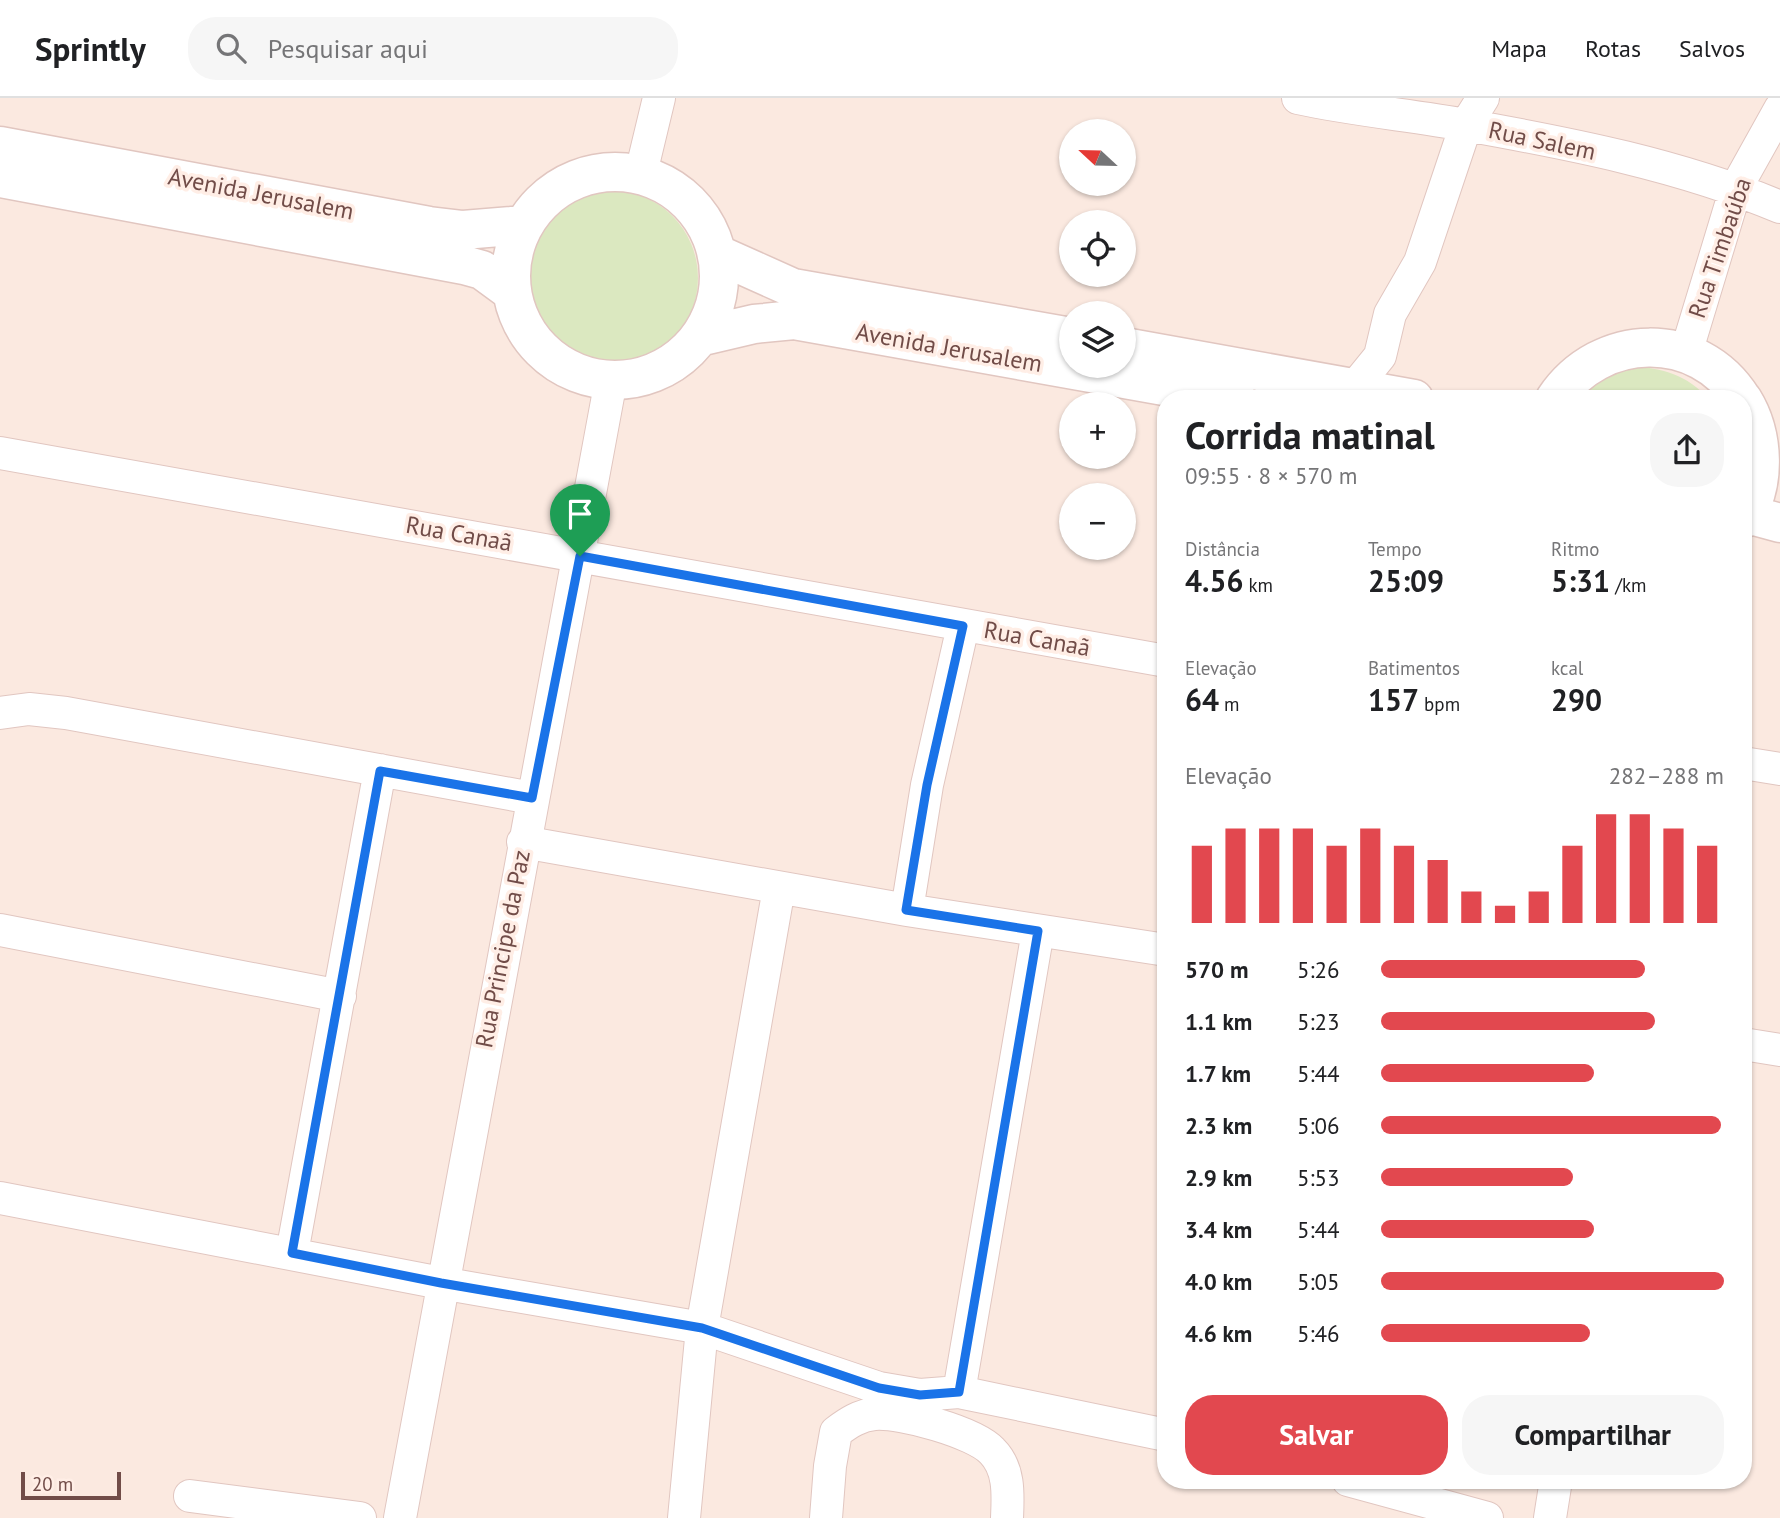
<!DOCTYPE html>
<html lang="pt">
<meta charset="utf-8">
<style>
:root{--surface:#fff;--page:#f6f6f6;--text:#202124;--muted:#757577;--line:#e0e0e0;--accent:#e2484f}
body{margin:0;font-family:"PT Sans",sans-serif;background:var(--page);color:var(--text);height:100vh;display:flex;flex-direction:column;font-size:26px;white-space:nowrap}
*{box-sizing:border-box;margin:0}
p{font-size:23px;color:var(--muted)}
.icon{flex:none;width:38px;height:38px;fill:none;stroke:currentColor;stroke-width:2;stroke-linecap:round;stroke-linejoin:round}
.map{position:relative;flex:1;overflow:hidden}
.sheet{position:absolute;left:1157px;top:292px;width:595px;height:1099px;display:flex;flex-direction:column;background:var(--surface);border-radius:28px;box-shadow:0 2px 5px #0004}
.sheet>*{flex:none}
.needle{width:46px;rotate:292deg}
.buttons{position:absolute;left:1059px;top:21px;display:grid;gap:14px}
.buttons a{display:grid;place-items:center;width:77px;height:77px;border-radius:50%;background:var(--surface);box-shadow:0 2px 5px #0004;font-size:35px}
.scale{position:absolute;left:21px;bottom:18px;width:100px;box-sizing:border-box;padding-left:7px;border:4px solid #714c48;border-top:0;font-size:19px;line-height:24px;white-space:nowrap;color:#714c48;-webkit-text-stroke:5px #ffeee6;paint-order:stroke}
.pin{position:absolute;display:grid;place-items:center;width:60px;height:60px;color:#fff;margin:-72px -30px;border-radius:50% 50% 50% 0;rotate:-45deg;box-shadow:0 0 7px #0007}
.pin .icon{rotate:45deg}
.round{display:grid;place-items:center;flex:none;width:74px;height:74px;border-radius:28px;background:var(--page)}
.headline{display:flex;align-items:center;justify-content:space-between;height:119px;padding:0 28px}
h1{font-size:38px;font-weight:700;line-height:52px}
.stats{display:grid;grid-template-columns:repeat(3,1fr);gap:10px;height:119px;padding:7px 28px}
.stats div{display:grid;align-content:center}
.stats b{font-size:30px;font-weight:700}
.stats small{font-size:19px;font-weight:400}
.stats p{font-size:19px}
.chart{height:196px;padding:14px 28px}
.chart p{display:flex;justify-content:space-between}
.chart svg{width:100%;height:126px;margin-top:7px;stroke:var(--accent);stroke-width:6}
.cta{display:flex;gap:14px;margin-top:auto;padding:14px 28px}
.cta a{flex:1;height:80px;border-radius:28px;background:var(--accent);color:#fff;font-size:28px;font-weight:700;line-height:80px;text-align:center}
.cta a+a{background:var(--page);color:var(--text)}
ul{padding:0 28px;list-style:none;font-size:23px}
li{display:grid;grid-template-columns:112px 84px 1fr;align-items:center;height:52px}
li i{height:18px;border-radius:9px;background:var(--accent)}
header{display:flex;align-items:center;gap:42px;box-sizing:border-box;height:98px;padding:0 35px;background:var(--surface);border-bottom:2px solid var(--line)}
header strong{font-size:33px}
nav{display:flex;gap:38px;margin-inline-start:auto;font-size:24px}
.search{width:490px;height:63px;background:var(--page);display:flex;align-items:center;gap:18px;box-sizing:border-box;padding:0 24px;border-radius:28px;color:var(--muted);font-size:26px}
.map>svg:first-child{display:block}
.green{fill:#dbe8c0}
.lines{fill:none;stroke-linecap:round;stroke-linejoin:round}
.minor-casing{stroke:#e1c6c0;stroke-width:34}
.tertiary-casing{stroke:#e1c6c0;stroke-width:41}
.minor{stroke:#fff;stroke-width:32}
.tertiary{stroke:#fff;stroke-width:38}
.route-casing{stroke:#fff;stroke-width:14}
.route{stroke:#1a73e8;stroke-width:9}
.labels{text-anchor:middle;stroke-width:7;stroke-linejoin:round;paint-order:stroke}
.street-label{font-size:24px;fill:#714c48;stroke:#ffeee6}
</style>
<header>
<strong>Sprintly</strong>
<div class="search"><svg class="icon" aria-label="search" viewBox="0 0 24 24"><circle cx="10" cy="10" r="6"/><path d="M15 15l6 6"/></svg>Pesquisar aqui</div>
<nav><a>Mapa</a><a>Rotas</a><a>Salvos</a></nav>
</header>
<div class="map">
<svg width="1780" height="1420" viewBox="0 0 1780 1420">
<rect width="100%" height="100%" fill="#fbe9e0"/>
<!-- green -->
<path class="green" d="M522 180a88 88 0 1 1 176 0a88 88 0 1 1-176 0Z
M1631 268C1663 270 1687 277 1709 301H1572L1580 291Z"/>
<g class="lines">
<defs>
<path id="minor" d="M1298 0C1353 12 1410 17 1466 27 1572 46 1680 67 1780 109
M641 75 659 0
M1686 255 1736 90 1780 11
M1354 290 1380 258 1390 216 1420 164 1466 27 1483 0
M0 355 1166 563
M0 615 29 611 66 615 532 700
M1743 665 1780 671
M523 744 907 812 1166 852
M907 812 927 687 963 528
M0 832 340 898
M1743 946 1780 952
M0 1100 441 1185 702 1230 879 1290 920 1297 959 1294 1166 1337
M292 1155 380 672
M959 1294 1038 833
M1348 1382 1487 1420
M190 1398 360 1420
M400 1420 611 282
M684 1420 702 1230 779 790
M826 1420 830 1368 836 1334C848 1325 860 1317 875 1316 901 1314 974 1334 992 1353 1010 1371 1008 1397 1007 1420
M1550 1420 1556 1382"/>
<path id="tertiary" d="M0 48 429 128 463 132 524 127
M511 178a104 104 0 1 1 208 0a104 104 0 1 1-208 0Z
M0 80 464 167 482 172 512 194
M717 156 793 190 1071 239
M703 238 754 226 794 222 1237 301
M1124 249 1414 301
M1555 301C1600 234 1698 231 1742 301
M1743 302C1764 336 1767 388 1743 421
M1747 416 1780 425"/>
</defs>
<!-- minor casing -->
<use href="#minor" class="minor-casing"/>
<!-- tertiary casing -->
<use href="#tertiary" class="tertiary-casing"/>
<!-- minor -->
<use href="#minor" class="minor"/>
<!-- tertiary -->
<use href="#tertiary" class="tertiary"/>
</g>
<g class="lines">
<defs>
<path id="route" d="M580 458 963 528 927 687 906 812 1038 833 959 1294 920 1297 879 1290 702 1230 441 1185 292 1155 380 673 532 700Z"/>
</defs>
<!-- route casing -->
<use href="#route" class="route-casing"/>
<!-- route -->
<use href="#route" class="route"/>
</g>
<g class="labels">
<!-- street labels -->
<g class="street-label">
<text transform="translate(1542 43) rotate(12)" y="8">Rua Salem</text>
<text transform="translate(261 96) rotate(11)" y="8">Avenida Jerusalem</text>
<text transform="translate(1720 150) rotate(-71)" y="8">Rua Timbaúba</text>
<text transform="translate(949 250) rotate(10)" y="8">Avenida Jerusalem</text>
<text transform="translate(459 436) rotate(10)" y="8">Rua Canaã</text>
<text transform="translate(1037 541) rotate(10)" y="8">Rua Canaã</text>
<text transform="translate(503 851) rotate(-79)" y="8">Rua Principe da Paz</text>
</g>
</g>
</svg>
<div class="buttons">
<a><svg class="needle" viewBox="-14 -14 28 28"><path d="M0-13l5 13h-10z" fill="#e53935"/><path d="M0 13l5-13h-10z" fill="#757577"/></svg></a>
<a><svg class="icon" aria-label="locate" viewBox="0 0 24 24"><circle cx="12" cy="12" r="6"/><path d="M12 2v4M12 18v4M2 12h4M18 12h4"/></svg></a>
<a><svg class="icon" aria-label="layers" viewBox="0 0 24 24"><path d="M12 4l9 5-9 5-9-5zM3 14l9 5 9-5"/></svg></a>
<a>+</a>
<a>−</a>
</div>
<div class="scale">20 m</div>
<div class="pin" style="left:580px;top:458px;background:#1e9e55"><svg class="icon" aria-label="arrive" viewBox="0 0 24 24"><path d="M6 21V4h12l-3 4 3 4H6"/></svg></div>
<section class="sheet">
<div class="headline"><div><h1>Corrida matinal</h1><p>09:55 · 8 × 570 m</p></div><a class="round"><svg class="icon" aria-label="share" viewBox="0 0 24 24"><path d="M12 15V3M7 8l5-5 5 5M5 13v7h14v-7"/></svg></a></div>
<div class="stats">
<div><p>Distância</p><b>4.56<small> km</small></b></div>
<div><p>Tempo</p><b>25:09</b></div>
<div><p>Ritmo</p><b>5:31<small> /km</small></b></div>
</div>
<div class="stats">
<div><p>Elevação</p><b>64<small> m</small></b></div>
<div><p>Batimentos</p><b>157<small> bpm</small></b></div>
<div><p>kcal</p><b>290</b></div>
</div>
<div class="chart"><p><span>Elevação</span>282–288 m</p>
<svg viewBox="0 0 160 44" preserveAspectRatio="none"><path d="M5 44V17M15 44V11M25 44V11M35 44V11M45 44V17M55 44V11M65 44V17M75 44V22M85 44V33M95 44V38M105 44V33M115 44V17M125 44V6M135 44V6M145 44V11M155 44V17"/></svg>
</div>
<ul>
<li><b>570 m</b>5:26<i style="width:77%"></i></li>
<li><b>1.1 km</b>5:23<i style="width:80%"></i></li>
<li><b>1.7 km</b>5:44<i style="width:62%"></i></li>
<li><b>2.3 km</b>5:06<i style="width:99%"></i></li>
<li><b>2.9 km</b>5:53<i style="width:56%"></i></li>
<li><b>3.4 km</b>5:44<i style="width:62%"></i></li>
<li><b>4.0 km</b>5:05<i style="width:100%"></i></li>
<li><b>4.6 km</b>5:46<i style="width:61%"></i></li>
</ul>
<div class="cta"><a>Salvar</a><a>Compartilhar</a></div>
</section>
</div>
